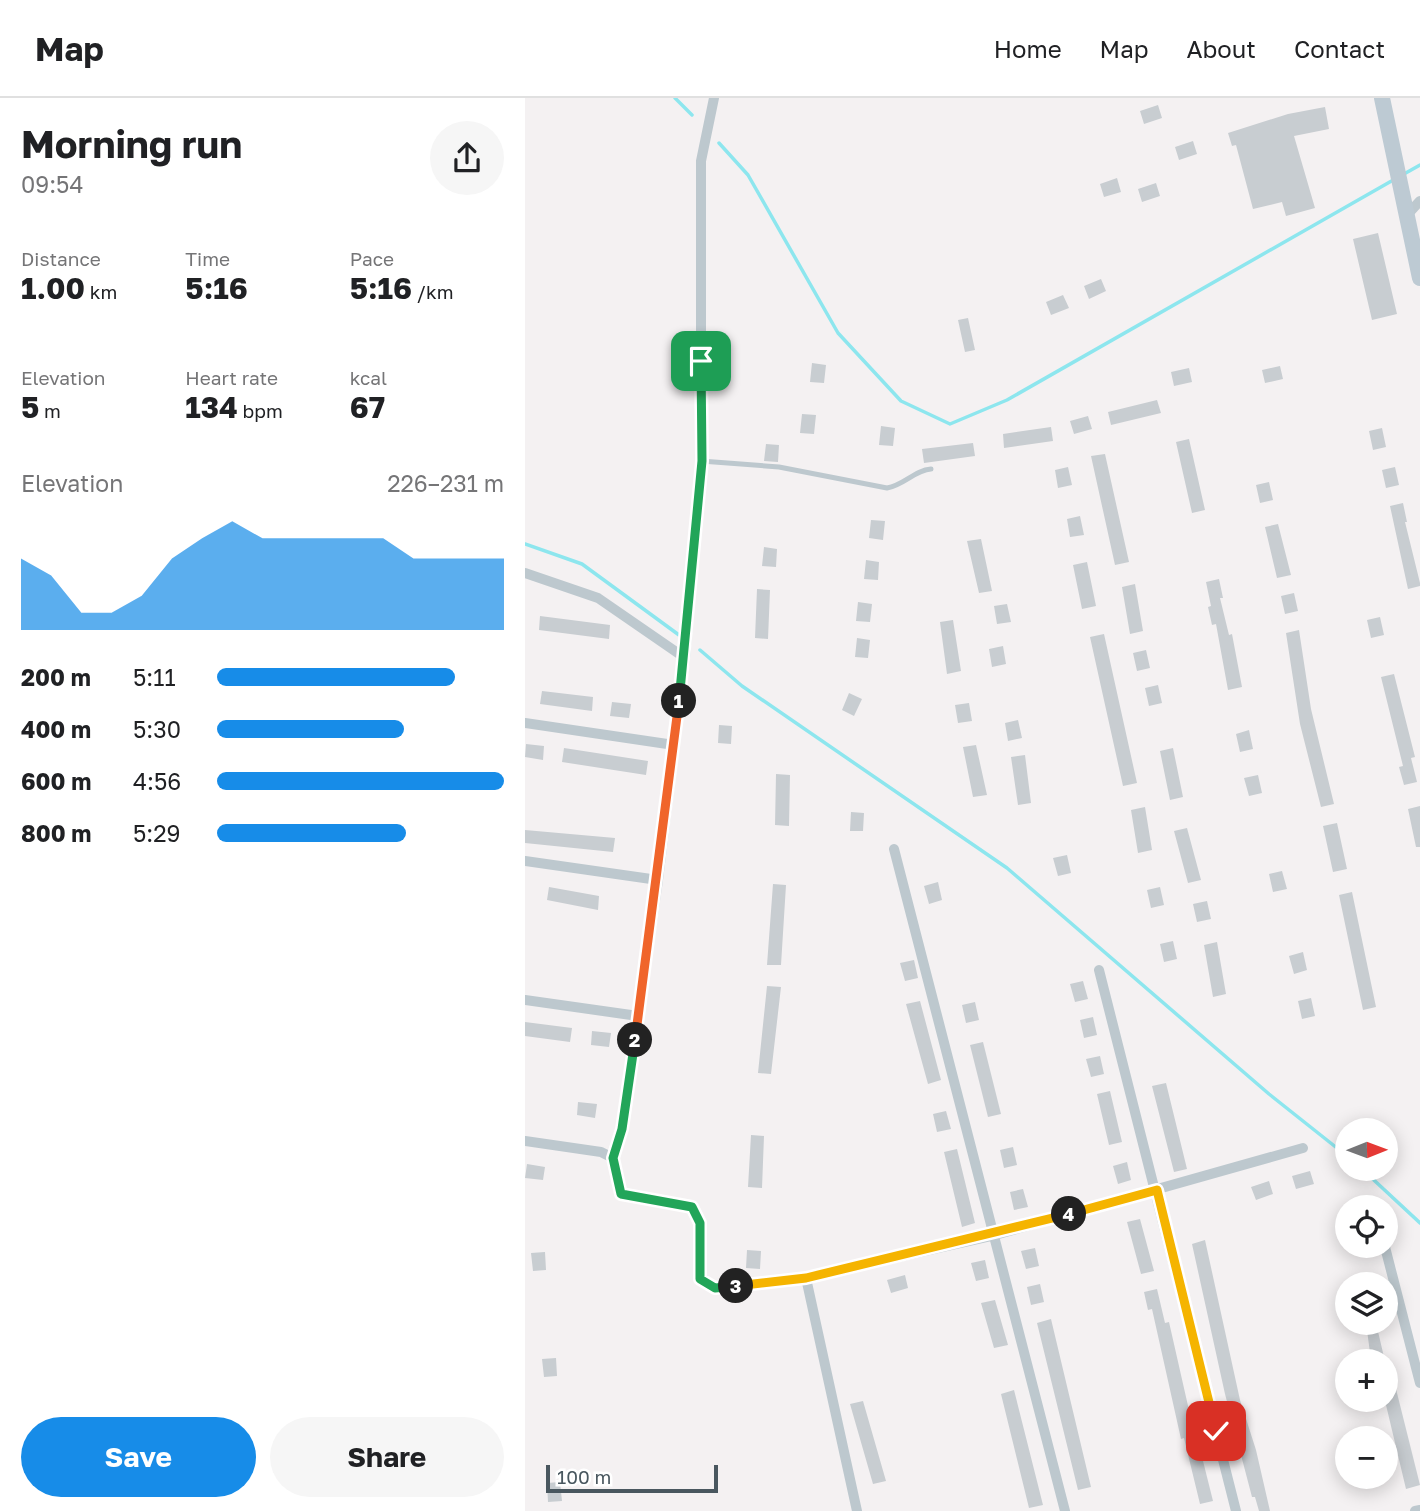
<!DOCTYPE html>
<meta charset="utf-8">
<style>
:root{--surface:#fff;--page:#f6f6f6;--text:#202124;--muted:#757577;--line:#e0e0e0;--accent:#178ce8}
body{margin:0;font-family:"Golos Text",sans-serif;background:var(--page);color:var(--text);height:100vh;display:flex;flex-direction:column;font-size:26px;white-space:nowrap}
*{box-sizing:border-box;margin:0}
p{font-size:23px;color:var(--muted)}
.icon{flex:none;width:38px;height:38px;fill:none;stroke:currentColor;stroke-width:2;stroke-linecap:round;stroke-linejoin:round}
.map{position:relative;flex:1;overflow:hidden}
.details{display:flex;flex-direction:column;background:var(--surface);width:525px}
.details>*{flex:none}
.needle{width:46px;rotate:89deg}
.controls{position:absolute;left:810px;top:1020px;display:grid;gap:14px}
.controls a{display:grid;place-items:center;width:63px;height:63px;border-radius:50%;background:var(--surface);box-shadow:0 4px 18px #0003;font-size:35px}
.scale{position:absolute;left:21px;bottom:18px;width:172px;box-sizing:border-box;padding-left:7px;border:4px solid #49575f;border-top:0;font-size:19px;line-height:24px;white-space:nowrap;color:#49575f;-webkit-text-stroke:5px #fff;paint-order:stroke}
.pin{position:absolute;display:grid;place-items:center;width:60px;height:60px;color:#fff;margin:-30px;border-radius:14px;box-shadow:0 4px 10px #0006}
.km{position:absolute;width:35px;height:35px;margin:-18px;border-radius:50%;background:#222;color:#fff;font-size:19px;line-height:35px;text-align:center}
.round{display:grid;place-items:center;flex:none;width:74px;height:74px;border-radius:37px;background:var(--page)}
.head{display:flex;align-items:center;justify-content:space-between;height:119px;padding:0 21px}
h1{font-size:38px;font-weight:700;line-height:52px}
.figures{display:grid;grid-template-columns:repeat(3,1fr);gap:10px;height:119px;padding:7px 21px}
.figures div{display:grid;align-content:center}
.figures b{font-size:30px;font-weight:700}
.figures small{font-size:19px;font-weight:400}
.figures p{font-size:19px}
.chart{height:196px;padding:14px 21px}
.chart p{display:flex;justify-content:space-between}
.chart svg{width:100%;height:126px;margin-top:7px;fill:var(--accent);opacity:.7}
.cta{display:flex;gap:14px;margin-top:auto;padding:14px 21px}
.cta a{flex:1;height:80px;border-radius:42px;background:var(--accent);color:#fff;font-size:28px;font-weight:700;line-height:80px;text-align:center}
.cta a+a{background:var(--page);color:var(--text)}
ul{padding:0 21px;list-style:none;font-size:23px}
li{display:grid;grid-template-columns:112px 84px 1fr;align-items:center;height:52px}
li i{height:18px;border-radius:9px;background:var(--accent)}
header{display:flex;align-items:center;gap:42px;box-sizing:border-box;height:98px;padding:0 35px;background:var(--surface);border-bottom:2px solid var(--line)}
header strong{font-size:33px}
nav{display:flex;gap:38px;margin-inline-start:auto;font-size:24px}
main{display:flex;flex:1;min-height:0}
.map>svg:first-child{display:block}
.lines{fill:none;stroke-linecap:round;stroke-linejoin:round}
.stream{stroke:#8de6ee;stroke-width:3.5}
.building{fill:#c8cdd1}
.service{stroke:#bdc8ce;stroke-width:5}
.minor{stroke:#bdc8ce;stroke-width:10}
.secondary{stroke:#bdcad3;stroke-width:16}
.split-1-casing{stroke:#fff;stroke-width:14}
.split-2-casing{stroke:#fff;stroke-width:14}
.split-3-casing{stroke:#fff;stroke-width:14}
.split-4-casing{stroke:#fff;stroke-width:14}
.split-5-casing{stroke:#fff;stroke-width:14}
.split-1{stroke:#22a559;stroke-width:9}
.split-2{stroke:#f0652b;stroke-width:9}
.split-3{stroke:#22a559;stroke-width:9}
.split-4{stroke:#f5b400;stroke-width:9}
.split-5{stroke:#f5b400;stroke-width:9}
</style>
<header>
<strong>Map</strong>
<nav><a>Home</a><a>Map</a><a>About</a><a>Contact</a></nav>
</header>
<main>
<section class="details">
<div class="head"><div><h1>Morning run</h1><p>09:54</p></div><a class="round"><svg class="icon" aria-label="share" viewBox="0 0 24 24"><path d="M12 15V3M7 8l5-5 5 5M5 13v7h14v-7"/></svg></a></div>
<div class="figures">
<div><p>Distance</p><b>1.00<small> km</small></b></div>
<div><p>Time</p><b>5:16</b></div>
<div><p>Pace</p><b>5:16<small> /km</small></b></div>
</div>
<div class="figures">
<div><p>Elevation</p><b>5<small> m</small></b></div>
<div><p>Heart rate</p><b>134<small> bpm</small></b></div>
<div><p>kcal</p><b>67</b></div>
</div>
<div class="chart"><p><span>Elevation</span>226–231 m</p>
<svg viewBox="0 0 160 44" preserveAspectRatio="none"><path d="M0 44V19L10 25L20 38L30 38L40 32L50 19L60 12L70 6L80 12L90 12L100 12L110 12L120 12L130 19L140 19L150 19L160 19V44z"/></svg>
</div>
<ul>
<li><b>200 m</b>5:11<i style="width:83%"></i></li>
<li><b>400 m</b>5:30<i style="width:65%"></i></li>
<li><b>600 m</b>4:56<i style="width:100%"></i></li>
<li><b>800 m</b>5:29<i style="width:66%"></i></li>
</ul>
<div class="cta"><a>Save</a><a>Share</a></div>
</section>
<div class="map">
<svg width="895" height="1413" viewBox="0 0 895 1413">
<rect width="100%" height="100%" fill="#f4f1f2"/>
<g class="lines">
<!-- stream -->
<path class="stream" d="M150 0 167 17
M194 45 223 77 313 235 376 303 425 326 482 302 870 81
M879 76 895 67
M0 446 57 466 154 537
M175 552 217 588 482 770 744 996 822 1058
M837 1071 895 1125"/>
</g>
<!-- building -->
<path class="building" d="M633 7 637 20 619 26 615 13Z
M800 9 804 31 769 38 790 110 761 118 757 104 728 111 711 47 707 48 703 35 763 16Z
M668 43 672 56 654 62 650 49Z
M592 80 596 94 579 99 575 86Z
M631 85 635 98 617 104 613 91Z
M853 135 872 216 847 222 828 141Z
M576 181 581 193 564 201 559 188Z
M538 197 544 210 526 217 521 204Z
M443 220 450 252 440 254 433 222Z
M287 265 301 267 299 285 285 284Z
M755 268 758 281 740 285 737 272Z
M664 270 667 284 649 288 646 274Z
M632 302 636 315 586 327 583 314Z
M277 316 291 317 289 336 275 335Z
M563 318 567 331 549 336 545 323Z
M356 328 370 330 368 348 354 347Z
M526 329 528 343 479 350 478 336Z
M857 330 861 349 848 352 844 333Z
M664 341 680 412 667 415 651 344Z
M448 345 450 358 399 365 397 351Z
M241 346 254 347 253 364 239 363Z
M580 356 604 464 590 467 566 358Z
M543 369 547 387 533 390 530 372Z
M870 369 874 387 861 390 857 372Z
M744 384 748 402 735 405 731 387Z
M878 405 882 424H880L895 485V488L883 491 865 408Z
M555 418 559 437 545 439 542 421Z
M346 422 360 423 358 442 344 440Z
M753 426 766 477 752 480 740 429Z
M456 441 467 493 454 495 442 443Z
M239 449 252 451 251 469 237 468Z
M341 462 354 464 353 482 339 481Z
M562 464 571 508 557 511 548 467Z
M694 481 698 500H695L704 537 707 536 717 589 703 592 691 526 687 527 683 509 686 508 681 484Z
M610 486 618 533 605 536 597 489Z
M232 491 245 492 243 541 230 540Z
M769 495 773 513 760 516 756 498Z
M333 504 347 506 345 524 331 523Z
M482 506 486 524 472 526 469 508Z
M15 518 85 527 84 541 14 532Z
M855 519 859 537 846 540 842 522Z
M428 522 436 573 422 576 415 524Z
M774 532 786 611 809 706 796 709 775 626 761 535Z
M579 536 612 685 598 688 565 539Z
M332 540 345 542 343 560 330 559Z
M478 548 481 566 467 569 464 551Z
M621 552 625 570 612 573 608 555Z
M869 576 890 659 886 660 892 684 879 687 874 669 878 668 856 579Z
M633 587 637 605 624 608 620 590Z
M17 593 68 599 67 613 15 606Z
M324 595 337 601 329 618 317 612Z
M87 604 106 606 104 620 85 618Z
M444 605 447 623 433 625 430 607Z
M493 622 497 640 483 643 480 625Z
M194 627 207 628 206 646 193 645Z
M724 632 728 651 715 654 711 636Z
M1 646 19 648 18 662 0 659Z
M451 647 462 697 448 699 438 649Z
M39 650 123 663 121 677 37 664Z
M648 650 658 699 645 702 635 653Z
M500 657 506 705 493 707 486 659Z
M251 676 265 677 264 728 250 727Z
M733 677 737 695 724 698 719 680Z
M895 708V749H891L883 711Z
M620 709 627 752 613 755 606 712Z
M326 714 339 715 338 733H325Z
M812 725 822 771 808 774 798 728Z
M662 730 676 782 663 785 649 733Z
M0 732 90 740 88 754 0 745Z
M542 757 546 775 533 778 528 760Z
M757 773 762 791 748 794 744 776Z
M413 784 417 802 404 806 399 788Z
M248 786 261 787 256 867H242Z
M24 789 74 798 73 812 22 802Z
M635 789 639 807 626 810 622 792Z
M827 794 851 909 838 912 814 797Z
M682 803 686 821 672 824 668 806Z
M648 843 652 861 639 864 635 846Z
M692 844 701 896 688 899 679 847Z
M778 854 782 872 769 876 764 858Z
M389 862 393 880 380 883 375 865Z
M558 883 563 901 550 904 545 886Z
M242 888 256 889 246 976 233 975Z
M786 900 790 918 777 921 773 903Z
M395 903 416 982 403 986 381 906Z
M450 904 454 922 441 925 437 907Z
M568 919 572 937 559 940 555 922Z
M0 924 47 930 45 944 0 938Z
M67 933 86 935 84 949 66 947Z
M458 944 476 1016 463 1019 445 947Z
M575 958 579 976 566 979 561 961Z
M641 985 662 1071 649 1074 627 988Z
M585 993 597 1044 584 1047 572 996Z
M53 1004 72 1006 70 1020 52 1017Z
M421 1013 426 1031 412 1034 408 1016Z
M226 1037 239 1038 237 1090 223 1089Z
M488 1049 492 1067 479 1070 475 1052Z
M432 1051 450 1125 437 1129 419 1054Z
M602 1064 606 1082 593 1086 588 1068Z
M2 1066 20 1069 18 1082 0 1080Z
M785 1073 789 1086 771 1091 767 1078Z
M744 1083 748 1096 731 1102 726 1089Z
M498 1091 503 1109 489 1112 485 1094Z
M615 1121 629 1173 616 1176 602 1124Z
M680 1142 715 1302 731 1352 745 1413H734L730 1399H727L700 1296 667 1146Z
M510 1150 514 1168 501 1171 496 1153Z
M222 1152 236 1153 235 1171 221 1170Z
M20 1154 21 1172 8 1173 6 1155Z
M460 1162 464 1180 451 1183 446 1165Z
M380 1177 383 1190 366 1195 362 1182Z
M515 1186 519 1204 506 1207 502 1189Z
M632 1191 640 1225 644 1224 673 1352 675 1351 688 1403 675 1406 659 1340 656 1341 627 1211 623 1212 619 1194Z
M470 1202 483 1247 469 1250 456 1205Z
M526 1221 566 1389 553 1392 512 1225Z
M841 1225H851L859 1259 846 1262Z
M31 1260 32 1278 19 1279 17 1261Z
M870 1287 895 1387 881 1391 861 1307V1290Z
M489 1292 518 1407 504 1410 476 1296Z
M338 1303 361 1383 348 1386 325 1306Z
M35 1384 37 1403 23 1404 22 1385Z"/>
<g class="lines">
<!-- service -->
<path class="service" d="M176 363 254 369 362 390C379 387 390 372 406 371"/>
<!-- minor -->
<path class="minor" d="M189 0 176 63V363L160 560 133 782 97 1031 88 1060 96 1096 167 1109 175 1125V1181L190 1190 281 1180 470 1137 778 1050
M882 117 895 103
M0 475 73 500 160 560
M0 625 149 647
M369 751 540 1413
M0 763 133 782
M574 872 711 1413
M0 902 113 918
M0 1043 76 1054 88 1060
M860 1149 895 1285
M281 1180 332 1413
M890 1413 895 1412"/>
<!-- secondary -->
<path class="secondary" d="M857 0 895 180"/>
</g>
<g class="lines">
<defs>
<path id="split-1" d="M154 603 177 363 176 263"/>
<path id="split-2" d="M110 942 154 603"/>
<path id="split-3" d="M110 942 97 1031 88 1060 96 1096 167 1109 175 1125V1181L190 1190 211 1188"/>
<path id="split-4" d="M211 1188 281 1180 544 1116"/>
<path id="split-5" d="M544 1116 632 1092 691 1333"/>
</defs>
<!-- split-1 casing -->
<use href="#split-1" class="split-1-casing"/>
<!-- split-2 casing -->
<use href="#split-2" class="split-2-casing"/>
<!-- split-3 casing -->
<use href="#split-3" class="split-3-casing"/>
<!-- split-4 casing -->
<use href="#split-4" class="split-4-casing"/>
<!-- split-5 casing -->
<use href="#split-5" class="split-5-casing"/>
<!-- split-1 -->
<use href="#split-1" class="split-1"/>
<!-- split-2 -->
<use href="#split-2" class="split-2"/>
<!-- split-3 -->
<use href="#split-3" class="split-3"/>
<!-- split-4 -->
<use href="#split-4" class="split-4"/>
<!-- split-5 -->
<use href="#split-5" class="split-5"/>
</g>
</svg>
<div class="controls">
<a><svg class="needle" viewBox="-14 -14 28 28"><path d="M0-13l5 13h-10z" fill="#e53935"/><path d="M0 13l5-13h-10z" fill="#757577"/></svg></a>
<a><svg class="icon" aria-label="locate" viewBox="0 0 24 24"><circle cx="12" cy="12" r="6"/><path d="M12 2v4M12 18v4M2 12h4M18 12h4"/></svg></a>
<a><svg class="icon" aria-label="layers" viewBox="0 0 24 24"><path d="M12 4l9 5-9 5-9-5zM3 14l9 5 9-5"/></svg></a>
<a>+</a>
<a>−</a>
</div>
<div class="scale">100 m</div>
<div class="pin" style="left:176px;top:263px;background:#1e9e55"><svg class="icon" aria-label="arrive" viewBox="0 0 24 24"><path d="M6 21V4h12l-3 4 3 4H6"/></svg></div>
<div class="pin" style="left:691px;top:1333px;background:#d93025"><svg class="icon" aria-label="check" viewBox="0 0 24 24"><path d="M5 12l5 5 9-10"/></svg></div>
<b class="km" style="left:154px;top:603px">1</b>
<b class="km" style="left:110px;top:942px">2</b>
<b class="km" style="left:211px;top:1188px">3</b>
<b class="km" style="left:544px;top:1116px">4</b>
</div>
</main>
